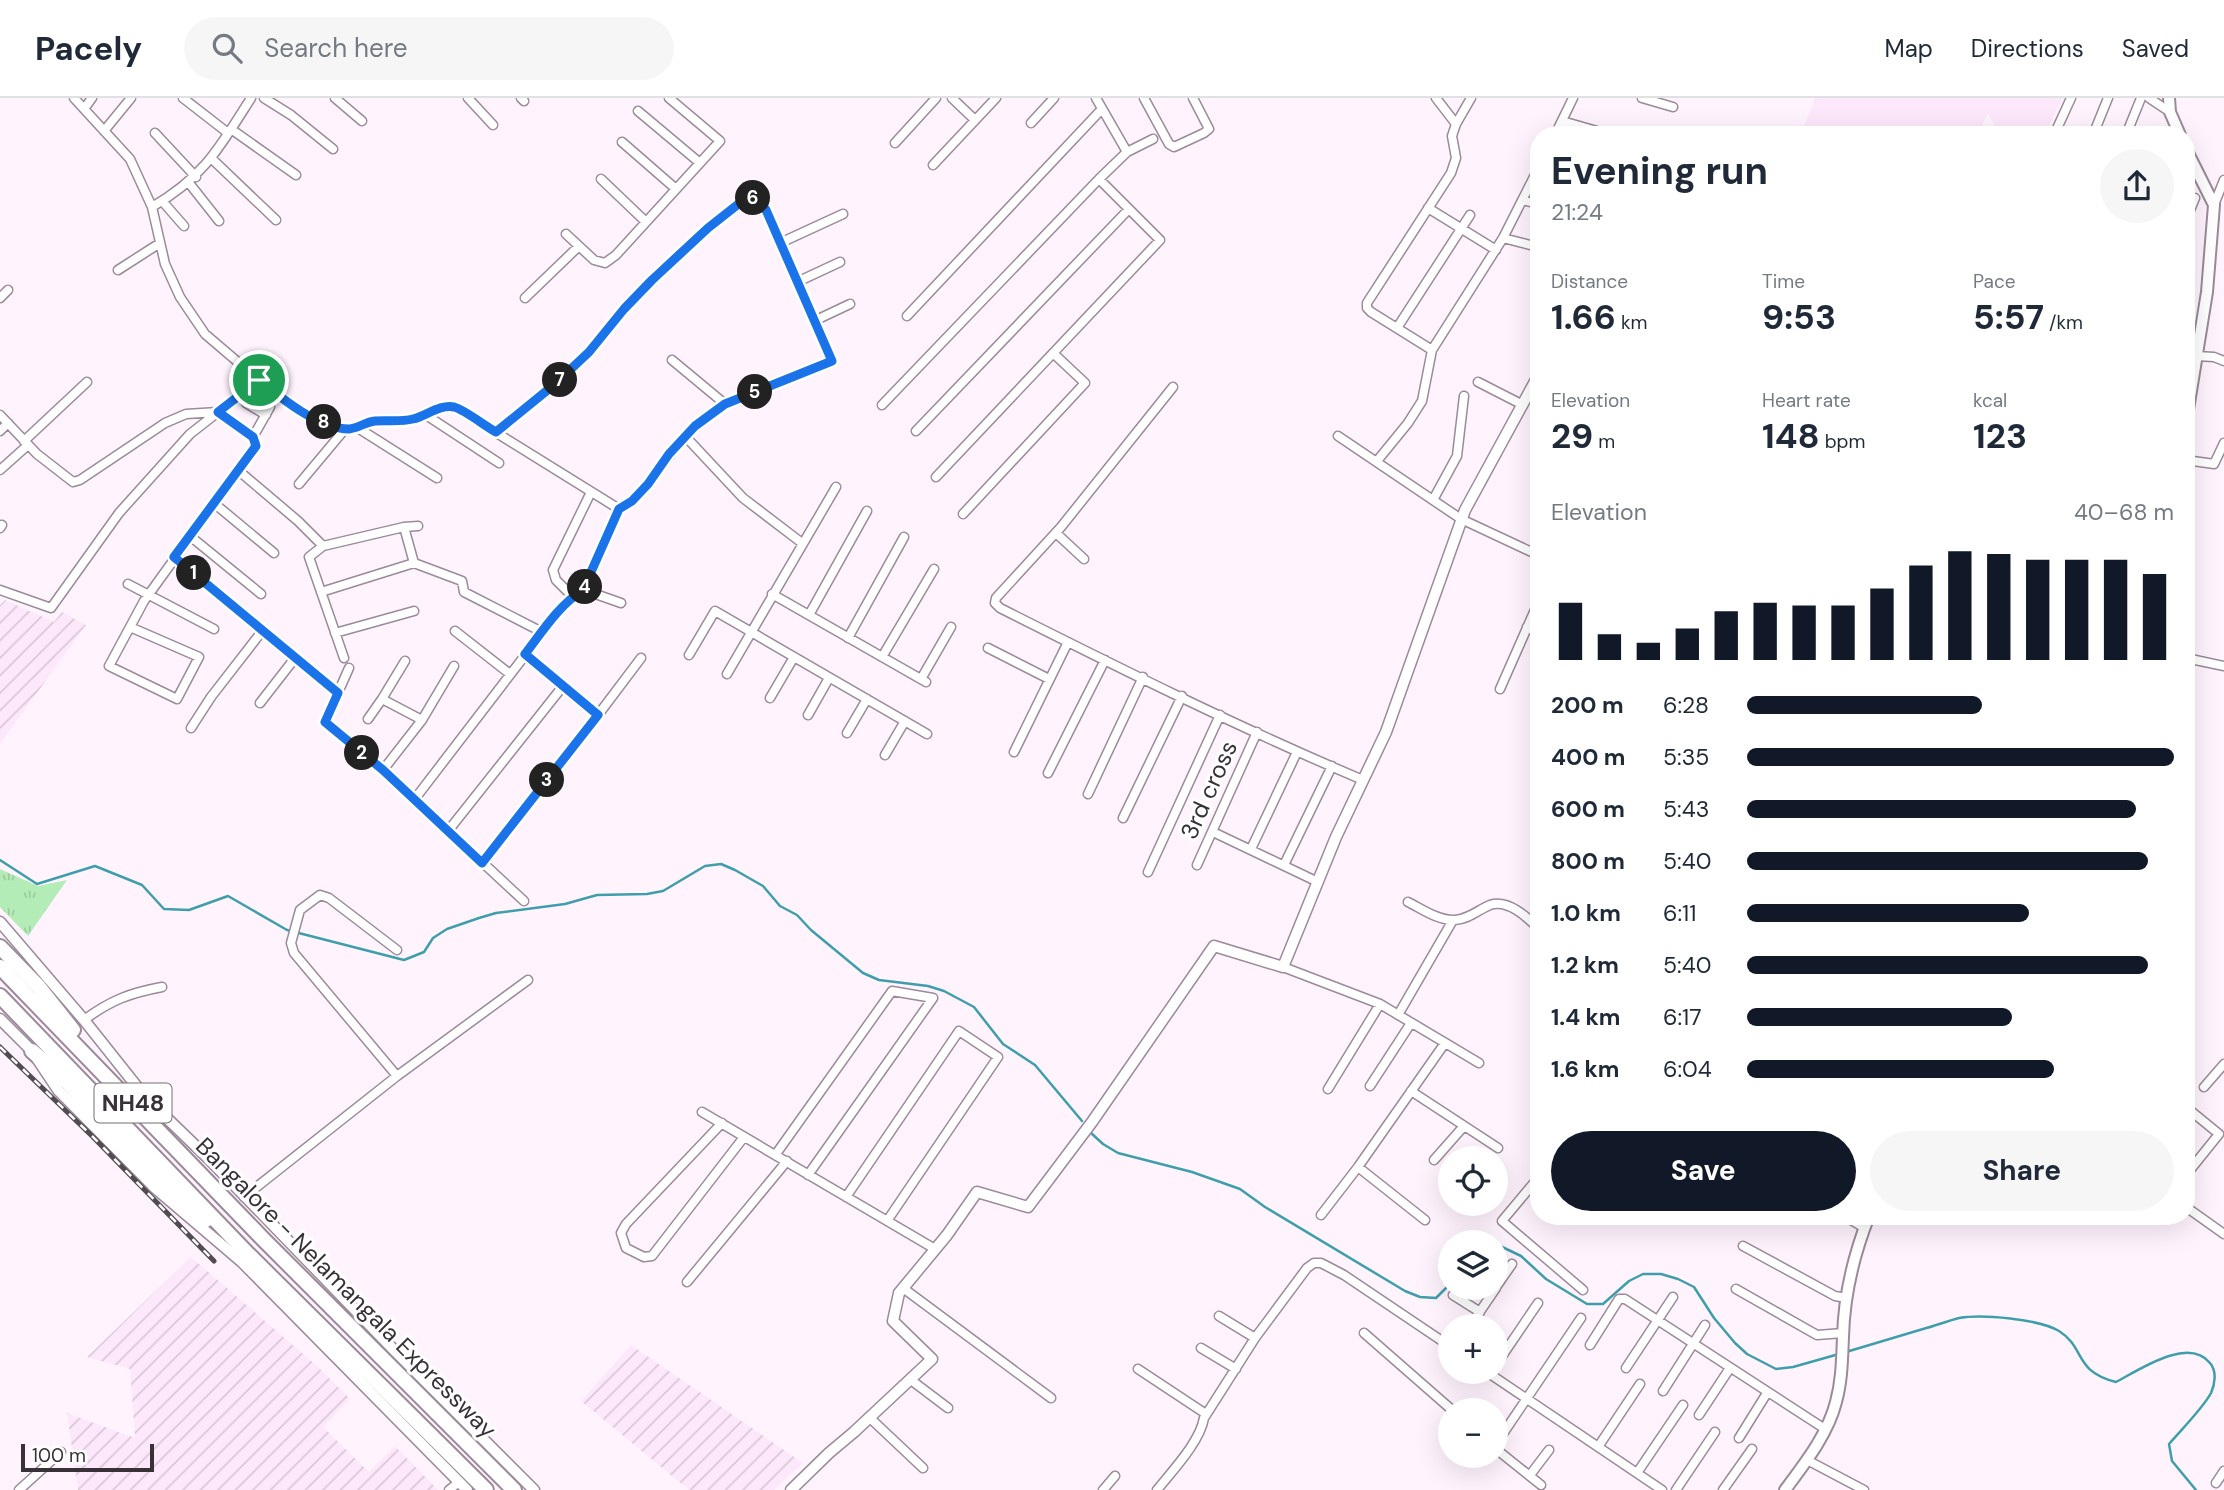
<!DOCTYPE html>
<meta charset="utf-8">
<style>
:root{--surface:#fff;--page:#f6f6f7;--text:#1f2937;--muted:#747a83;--line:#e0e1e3;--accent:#111827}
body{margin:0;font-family:"DM Sans",sans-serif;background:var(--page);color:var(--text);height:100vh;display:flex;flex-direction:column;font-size:26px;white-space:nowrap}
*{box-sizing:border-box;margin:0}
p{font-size:23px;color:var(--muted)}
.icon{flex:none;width:38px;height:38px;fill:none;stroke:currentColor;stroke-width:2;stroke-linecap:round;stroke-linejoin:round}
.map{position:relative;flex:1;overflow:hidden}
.sheet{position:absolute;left:1530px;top:28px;width:665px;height:1099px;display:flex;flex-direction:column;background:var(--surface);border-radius:28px;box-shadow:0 7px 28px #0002}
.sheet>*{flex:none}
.buttons{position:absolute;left:1438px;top:1048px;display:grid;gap:14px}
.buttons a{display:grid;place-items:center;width:70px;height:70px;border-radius:50%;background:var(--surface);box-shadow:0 7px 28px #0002;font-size:35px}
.scale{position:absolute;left:21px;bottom:18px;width:133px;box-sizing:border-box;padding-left:7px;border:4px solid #383137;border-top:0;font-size:19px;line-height:24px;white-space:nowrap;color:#383137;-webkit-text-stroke:5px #fff;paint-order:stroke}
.pin{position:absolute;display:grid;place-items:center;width:60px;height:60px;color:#fff;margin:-30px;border:4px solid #fff;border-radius:50%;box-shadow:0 2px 7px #0007}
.km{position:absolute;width:35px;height:35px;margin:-18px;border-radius:50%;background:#222;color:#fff;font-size:19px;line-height:35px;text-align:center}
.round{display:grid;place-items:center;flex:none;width:74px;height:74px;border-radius:37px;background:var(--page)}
.summary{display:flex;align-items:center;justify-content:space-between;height:119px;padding:0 21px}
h1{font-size:38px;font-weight:700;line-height:52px}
.figures{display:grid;grid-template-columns:repeat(3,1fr);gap:10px;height:119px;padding:7px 21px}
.figures div{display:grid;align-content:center}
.figures b{font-size:35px;font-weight:700}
.figures small{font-size:19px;font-weight:400}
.figures p{font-size:19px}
.chart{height:196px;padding:14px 21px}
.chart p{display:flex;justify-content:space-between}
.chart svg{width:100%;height:126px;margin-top:7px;stroke:var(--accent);stroke-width:6}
.button{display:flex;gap:14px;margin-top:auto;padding:14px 21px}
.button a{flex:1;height:80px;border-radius:42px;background:var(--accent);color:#fff;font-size:28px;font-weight:700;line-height:80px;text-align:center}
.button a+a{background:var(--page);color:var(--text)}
ul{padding:0 21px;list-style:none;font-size:23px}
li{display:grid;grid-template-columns:112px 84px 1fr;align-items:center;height:52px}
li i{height:18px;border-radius:9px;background:var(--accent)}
header{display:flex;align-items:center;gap:42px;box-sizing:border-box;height:98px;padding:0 35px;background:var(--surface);border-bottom:2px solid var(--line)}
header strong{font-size:33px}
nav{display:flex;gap:38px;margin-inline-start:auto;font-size:24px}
.search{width:490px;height:63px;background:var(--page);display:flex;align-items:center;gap:18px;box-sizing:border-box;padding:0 24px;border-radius:38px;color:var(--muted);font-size:26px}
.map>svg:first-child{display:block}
.built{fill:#fde8fb}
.industrial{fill:url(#industrial-furrows)}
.grass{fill:url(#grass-tufts)}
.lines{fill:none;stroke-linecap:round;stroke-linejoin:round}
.stream{stroke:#3f9eac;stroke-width:2.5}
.minor-casing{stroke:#9b8a9a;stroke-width:11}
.tertiary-casing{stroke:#9b8a9a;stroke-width:13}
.secondary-casing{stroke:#9b8a9a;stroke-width:14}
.motorway-casing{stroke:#9b8a9a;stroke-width:18}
.minor{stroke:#fff;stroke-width:8}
.tertiary{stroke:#fff;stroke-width:10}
.secondary{stroke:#fff;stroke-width:10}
.motorway{stroke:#fff;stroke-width:14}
.rail-casing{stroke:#534b52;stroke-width:5}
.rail{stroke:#fff;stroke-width:2.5;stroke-dasharray:8;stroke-linecap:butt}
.route-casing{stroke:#fff;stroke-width:14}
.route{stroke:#1a73e8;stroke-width:9}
.labels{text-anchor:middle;stroke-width:6;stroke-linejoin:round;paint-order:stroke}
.shield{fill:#fff;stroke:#746f73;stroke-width:2}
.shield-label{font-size:23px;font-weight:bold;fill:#383137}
.street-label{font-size:24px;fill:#383137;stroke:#fff}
</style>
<header>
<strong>Pacely</strong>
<div class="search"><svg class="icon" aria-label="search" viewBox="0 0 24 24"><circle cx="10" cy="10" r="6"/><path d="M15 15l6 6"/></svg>Search here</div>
<nav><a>Map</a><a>Directions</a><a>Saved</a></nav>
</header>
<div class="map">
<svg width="2224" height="1392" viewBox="0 0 2224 1392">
<defs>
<pattern id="industrial-furrows" width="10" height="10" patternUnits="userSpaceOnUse" patternTransform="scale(1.75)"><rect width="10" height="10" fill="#fde8fb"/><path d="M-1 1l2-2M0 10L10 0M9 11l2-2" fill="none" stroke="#dac7d8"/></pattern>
<pattern id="grass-tufts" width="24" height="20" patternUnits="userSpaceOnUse" patternTransform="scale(1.75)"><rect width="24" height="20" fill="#b4ecb7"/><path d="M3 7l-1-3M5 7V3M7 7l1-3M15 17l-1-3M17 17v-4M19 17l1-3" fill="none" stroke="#9ccb9e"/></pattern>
</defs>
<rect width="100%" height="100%" fill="#fff4fe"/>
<!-- built -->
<path class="built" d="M1815 0H2063L2044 37H2000L1988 15 1977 37H1801Z"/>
<!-- industrial -->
<path class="industrial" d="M5 502 54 524 62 514 86 527 0 646V507Z
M191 1159 316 1267 350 1301 323 1329 369 1374 395 1348 438 1392H78L67 1315 135 1340 130 1271 87 1259Z
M631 1247 803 1365 774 1392H689L581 1303Z"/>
<!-- grass -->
<path class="grass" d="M0 771 38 788 67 782 28 838 0 809Z"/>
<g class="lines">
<!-- stream -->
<path class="stream" d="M0 762 37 786 95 768 142 787 164 811 189 812 228 798 287 832 404 862 424 854 433 840 447 831 479 820 496 815 565 806 597 797 647 796 663 793 705 768 721 766 735 772 763 788 780 808 797 817 811 832 863 875 879 882 928 888 944 893 974 909 1003 946 1035 967 1082 1023
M1091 1035 1103 1046 1118 1055 1192 1074 1240 1091 1265 1109 1405 1193 1420 1199 1436 1200 1451 1185
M1490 1144H1491
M1496 1146 1521 1158 1546 1181 1587 1206H1603L1629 1183 1643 1176H1661L1678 1181 1694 1189 1714 1220 1735 1245 1747 1256 1776 1271 1793 1269 1839 1256
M1846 1254C1872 1246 1897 1239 1923 1231 1935 1228 1947 1223 1959 1220 1982 1216 2039 1221 2059 1233 2086 1250 2073 1273 2116 1284 2139 1272 2188 1238 2210 1265 2217 1273 2215 1286 2211 1295 2203 1310 2181 1332 2169 1346L2172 1363 2196 1392"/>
<defs>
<path id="minor" d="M74 0 130 61 152 109 165 166 180 199 205 236 274 295 290 307 323 324 345 331 358 330 370 324 409 322 426 317 442 309H455L619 411 584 492 575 497 559 513 414 702
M183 0 228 35
M264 0 291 17 333 51
M335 0 362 23
M468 0 493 27
M521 0 524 3
M952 0 975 22
M1096 0 1127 54 1099 81
M1144 0 1169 46 1174 49 1204 35 1209 31 1193 0
M1436 0 1456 26
M1642 0 1673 9
M2149 0 2170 14
M84 11 92 0
M638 13 700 65
M1562 23 1611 37
M1031 25 1054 0
M231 31 296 77
M104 33 131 0
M155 35 196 79
M1555 37 1573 0
M2054 37 2071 0
M2093 37 2108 0
M2126 37 2141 0
M622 44 676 91
M895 45 936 0
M1127 54 1153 41
M211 60 276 122
M933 67 996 0
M601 81 646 124
M189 85 219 123
M1523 102 1538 106
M163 104 184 128
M2214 107 2224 82
M152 109C204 79 220 49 251 0
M1428 110 1496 152
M2186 122 2195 100
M566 136 594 162 605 165 616 157 720 43 669 0
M1503 140 1538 149
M780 145 843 116
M118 172 160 145
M797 184 840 164
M0 200 8 192
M525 200 579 148
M907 218 1101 12
M814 223 850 206
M1397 230 1470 117
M1432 252 1371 214 1367 210V205L1451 75 1456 60 1452 38 1456 26 1471 0
M2196 258 2214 259 2224 263
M672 262 725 306
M1478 284 1523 307
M1173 289 1061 429 996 500 995 505 1000 510C1119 570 1240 630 1363 682
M246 305 266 317
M882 307 1099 81 1160 142 936 379
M0 317 37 356 73 384 80 382 165 325 186 316 218 314 253 339 256 348 144 503 109 568 177 601 199 559 130 529
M426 317 499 365
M358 330 437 380
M0 333 8 325
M916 333 1129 111
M496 334 555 286 589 254 623 211 652 182 708 130 746 100 758 101 766 112 832 263 725 306 685 338 648 386 632 403 619 411
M685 338 743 400 802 445
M1338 338 1461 421 1538 457
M253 339 270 309
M24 343 87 284
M2186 362 2214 366 2224 345
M1377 363 1408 325 1422 303 1432 252 1503 140 1538 71
M0 372 28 347
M239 373 298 423 323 448
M299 386 345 331
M1433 402 1457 358 1464 298
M215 406 274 455
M963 416 1085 285 1053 255
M404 429 418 428
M0 430 2 427
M1056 435 1084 461
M190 438 261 496
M174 459 338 595
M128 486 214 531
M0 492 51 510 119 415 190 336 259 282
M584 492 621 505
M321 494 414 465
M772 496 926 584
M573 499 556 482 553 472 591 394
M809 517 867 413
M1527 529 1538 534
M455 533 510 576
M335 535 414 513
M848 540 904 439
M988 550 1049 581
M525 556 598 617
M689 557 715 513 927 636
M882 559 934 471
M344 560 309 459 323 448 404 429 414 465 462 483 464 494 542 534
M2186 560 2224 568
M349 570 325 624 383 672 524 803
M727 576 836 389
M921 581 951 529
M1500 591 1538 505
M770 600 794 559
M382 601 405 563
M260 605 295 560
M808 617 829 580
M368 621 382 601 422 622
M191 630 211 599 263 532
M847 635 867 601
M1014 654 1068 544
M885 657 905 623
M383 672 422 622 454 568
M1048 675 1105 562
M1088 696 1143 579
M1123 720 1182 598
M448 733 563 588
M1213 734 1318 784
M1251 751 1297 654
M482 765 598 617 641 560
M1197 767 1257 634
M1284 767 1332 668
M1148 774 1220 617
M1408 804C1422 811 1439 823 1455 822 1469 821 1478 812 1490 807 1508 801 1527 819 1538 830
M397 852 329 800 320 797 300 812 291 845 294 855 397 978
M1283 869 1380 906 1479 965
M1398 917 1453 822
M84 922C111 902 130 895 162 889
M1370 988 1411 925
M2204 989 2224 966
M1328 991 1380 906
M1411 993 1498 1050
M2186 1009 2219 1036 2186 1077
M702 1014 935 1151
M722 1025 626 1126 621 1135 626 1150 644 1159 652 1158 744 1039
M776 1056 892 893 933 900 808 1077
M1434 1062 1464 1028
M1358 1069 1425 1122
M1538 1080 1502 1123 1583 1192
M244 1099 397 978 528 882
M846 1099 959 933 998 959 887 1123
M2186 1109 2224 1136
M1321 1117 1358 1069 1445 945
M1844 1118 1865 1130
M1743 1148 1835 1198 1847 1200
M687 1184 787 1063
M1496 1189 1512 1166
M903 1190 1051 1300
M1736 1191 1817 1237 1843 1235
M1453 1197 1480 1214
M1219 1218 1255 1240
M1470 1228 1496 1190
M1364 1235 1452 1312
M1590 1247 1619 1201H1625L1825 1331
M1201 1250 1236 1271
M1496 1267 1538 1205
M1626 1270 1673 1199
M1138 1271 1206 1316
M1487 1274 1662 1392
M911 1282 948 1310
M1663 1293 1705 1227
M1699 1317 1730 1270
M870 1320 923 1370
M1739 1340 1767 1295
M1496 1346 1581 1220
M1598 1349 1640 1286
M1496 1351 1541 1387
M1807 1362 1864 1392
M1637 1375 1683 1307
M1530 1377 1549 1352
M2216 1385 2224 1373
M19 1392 61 1354
M449 1392 459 1384
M1103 1392 1115 1378
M1157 1392C1172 1373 1200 1344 1204 1320L1255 1240 1307 1170 1314 1165H1321L1344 1177 1451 1249
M1676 1392 1715 1334
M1723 1392 1752 1351"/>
<path id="tertiary" d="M0 824 84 922 146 1000 209 1061 392 1250 534 1392
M0 921 32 953 58 992 155 1090 242 1164 467 1392
M791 1392 829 1355 854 1334 932 1261 893 1223 899 1195 947 1137 977 1094 1028 1109 1092 1024 1214 848 1283 869 1336 739 1386 634 1465 412 1538 278"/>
<path id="secondary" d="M2169 0 2170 14 2180 37
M2186 51 2214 107 2207 194 2186 324
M1785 1392C1805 1365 1828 1336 1836 1304 1842 1282 1842 1261 1843 1239 1844 1198 1854 1156 1869 1118"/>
<path id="motorway" d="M0 849 39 889 73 932
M0 869 264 1142 514 1392
M0 898 248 1156 486 1392
M32 953 67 984 170 1094 206 1122"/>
</defs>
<!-- minor casing -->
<use href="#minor" class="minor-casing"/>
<!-- tertiary casing -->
<use href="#tertiary" class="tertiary-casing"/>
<!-- secondary casing -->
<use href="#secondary" class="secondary-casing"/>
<!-- motorway casing -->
<use href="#motorway" class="motorway-casing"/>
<!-- minor -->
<use href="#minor" class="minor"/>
<!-- tertiary -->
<use href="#tertiary" class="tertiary"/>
<!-- secondary -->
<use href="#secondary" class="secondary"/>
<!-- motorway -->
<use href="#motorway" class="motorway"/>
<defs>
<path id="rail" d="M0 949 93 1039 214 1163"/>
</defs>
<!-- rail casing -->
<use href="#rail" class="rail-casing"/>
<!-- rail -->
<use href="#rail" class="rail"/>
</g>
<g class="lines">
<defs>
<path id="route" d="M752 99 758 101 766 112 832 263 725 306 695 328 669 356 648 386 632 403 619 411 583 492C559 507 542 534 525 556L598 617 482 765 383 672 325 624 338 595 174 459 256 348 253 339 218 314 259 282C281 300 319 331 349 331 359 330 365 324 375 323 387 322 401 324 413 321 426 318 440 306 454 309 465 312 485 328 496 334L555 286 589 254 624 211 652 182 708 130 746 100Z"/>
</defs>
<!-- route casing -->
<use href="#route" class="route-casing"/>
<!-- route -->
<use href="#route" class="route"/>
</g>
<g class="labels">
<!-- shield labels -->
<rect class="shield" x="94.5" y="985.5" width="77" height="39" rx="5"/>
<g class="shield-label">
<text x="133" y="1013">NH48</text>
</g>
<!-- street labels -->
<g class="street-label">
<text transform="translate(1209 692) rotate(-66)" y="8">3rd cross</text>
<text transform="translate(346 1190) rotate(45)" y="8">Bangalore - Nelamangala Expressway</text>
</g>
</g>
</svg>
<div class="buttons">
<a><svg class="icon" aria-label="locate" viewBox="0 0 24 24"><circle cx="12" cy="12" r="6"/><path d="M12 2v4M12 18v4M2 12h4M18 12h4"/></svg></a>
<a><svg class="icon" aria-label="layers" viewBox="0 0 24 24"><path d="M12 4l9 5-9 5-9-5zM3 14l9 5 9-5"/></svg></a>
<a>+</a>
<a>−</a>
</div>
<div class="scale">100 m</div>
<div class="pin" style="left:259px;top:282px;background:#1e9e55"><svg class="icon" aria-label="arrive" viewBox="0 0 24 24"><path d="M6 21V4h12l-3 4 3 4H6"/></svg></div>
<b class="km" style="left:194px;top:475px">1</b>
<b class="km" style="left:362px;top:655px">2</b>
<b class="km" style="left:547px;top:682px">3</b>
<b class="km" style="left:585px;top:489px">4</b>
<b class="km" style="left:755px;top:294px">5</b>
<b class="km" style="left:753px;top:100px">6</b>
<b class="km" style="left:560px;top:282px">7</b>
<b class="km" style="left:324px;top:324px">8</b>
<section class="sheet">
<div class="summary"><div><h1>Evening run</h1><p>21:24</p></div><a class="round"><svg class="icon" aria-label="share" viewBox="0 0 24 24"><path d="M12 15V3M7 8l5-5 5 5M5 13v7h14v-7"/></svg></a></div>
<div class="figures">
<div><p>Distance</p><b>1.66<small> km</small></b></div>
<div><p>Time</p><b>9:53</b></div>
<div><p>Pace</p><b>5:57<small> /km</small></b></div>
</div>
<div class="figures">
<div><p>Elevation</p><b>29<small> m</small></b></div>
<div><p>Heart rate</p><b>148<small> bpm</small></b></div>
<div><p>kcal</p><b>123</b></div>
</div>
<div class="chart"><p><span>Elevation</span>40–68 m</p>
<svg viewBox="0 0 160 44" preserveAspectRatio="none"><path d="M5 44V24M15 44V35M25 44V38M35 44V33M45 44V27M55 44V24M65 44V25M75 44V25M85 44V19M95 44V11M105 44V6M115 44V7M125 44V9M135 44V9M145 44V9M155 44V14"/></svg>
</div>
<ul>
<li><b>200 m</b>6:28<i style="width:55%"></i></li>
<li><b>400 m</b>5:35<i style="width:100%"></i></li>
<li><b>600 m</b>5:43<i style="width:91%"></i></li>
<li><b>800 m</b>5:40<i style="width:94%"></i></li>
<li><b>1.0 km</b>6:11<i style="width:66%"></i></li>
<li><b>1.2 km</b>5:40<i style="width:94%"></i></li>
<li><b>1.4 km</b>6:17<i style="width:62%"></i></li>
<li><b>1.6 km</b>6:04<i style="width:72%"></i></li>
</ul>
<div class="button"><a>Save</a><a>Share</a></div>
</section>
</div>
